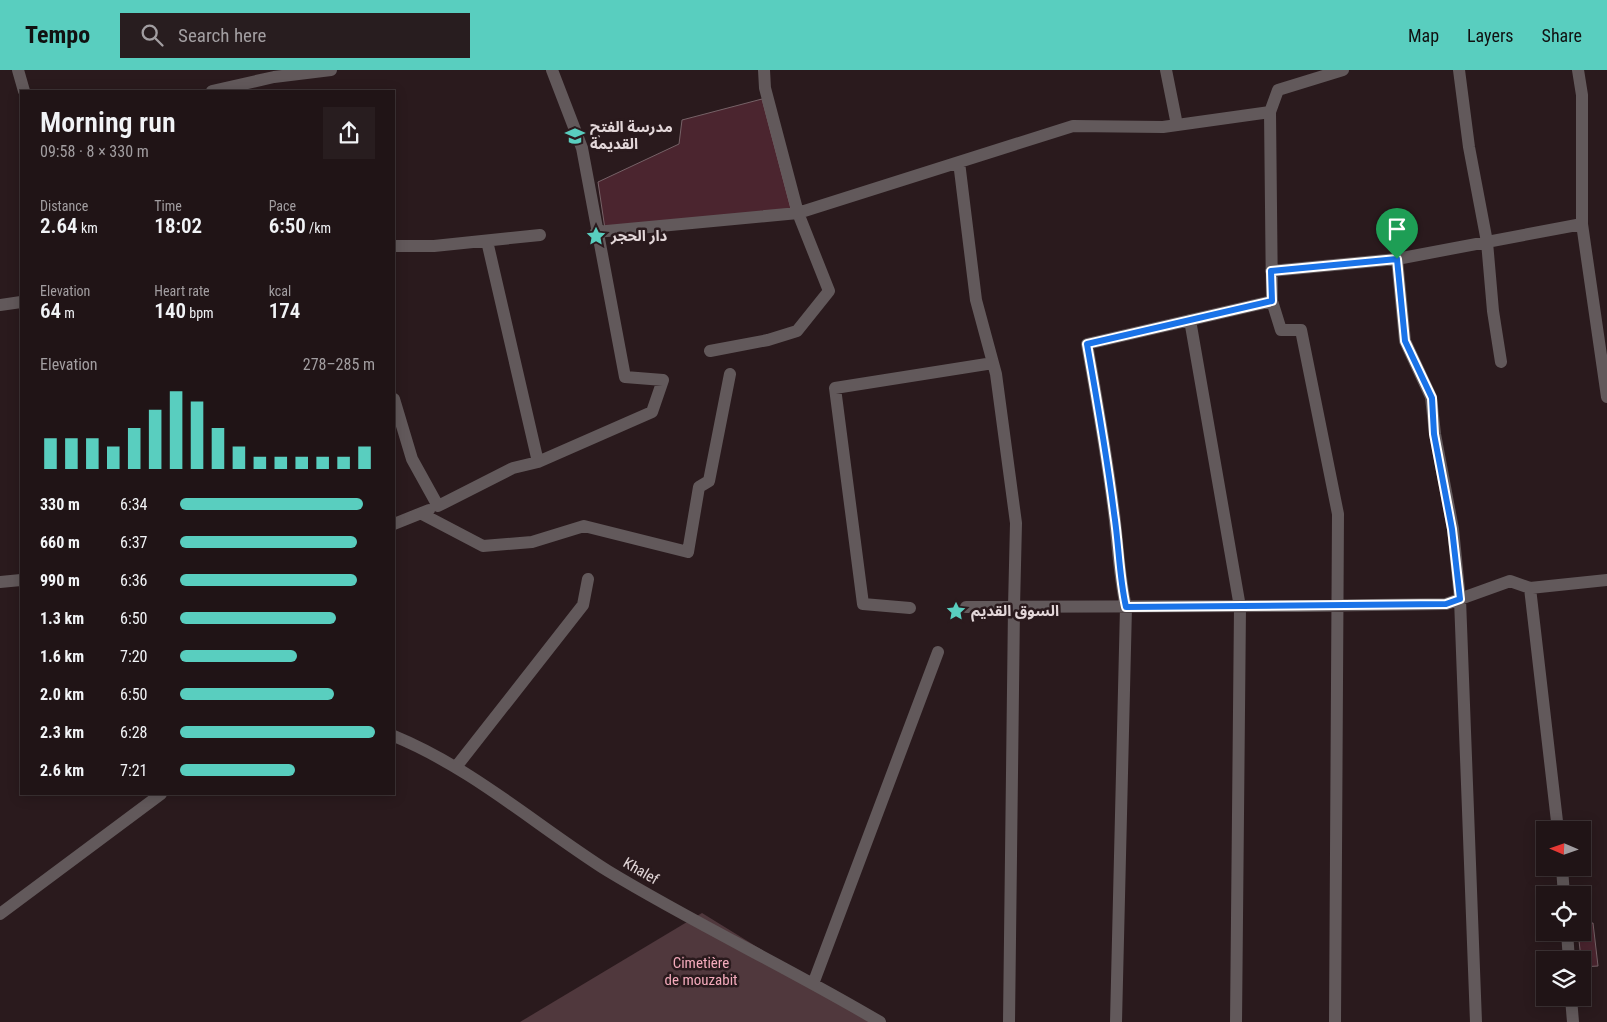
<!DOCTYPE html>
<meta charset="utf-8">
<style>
:root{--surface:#201416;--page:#281d1f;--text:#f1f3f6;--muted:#a29ea1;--line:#3d3335;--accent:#59cebf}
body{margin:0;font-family:"Roboto Condensed","Noto Sans Arabic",sans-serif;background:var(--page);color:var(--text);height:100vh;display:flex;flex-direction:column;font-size:19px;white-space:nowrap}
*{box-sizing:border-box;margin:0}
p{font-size:16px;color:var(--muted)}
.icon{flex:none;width:28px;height:28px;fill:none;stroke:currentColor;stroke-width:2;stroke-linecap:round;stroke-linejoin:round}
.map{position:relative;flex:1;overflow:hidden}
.drawer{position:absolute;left:20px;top:20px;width:375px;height:705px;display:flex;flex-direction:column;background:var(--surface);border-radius:0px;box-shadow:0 2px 12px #0003,0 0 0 1px var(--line)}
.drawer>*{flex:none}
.needle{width:32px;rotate:272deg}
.controls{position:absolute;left:1536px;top:751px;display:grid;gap:10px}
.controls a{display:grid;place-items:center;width:55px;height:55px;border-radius:0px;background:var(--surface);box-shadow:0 2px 12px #0003,0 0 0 1px var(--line);font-size:25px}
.pin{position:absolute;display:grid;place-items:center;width:42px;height:42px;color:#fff;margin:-51px -21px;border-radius:50% 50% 50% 0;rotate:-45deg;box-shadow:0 0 5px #0007}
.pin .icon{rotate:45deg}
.round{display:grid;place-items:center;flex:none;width:52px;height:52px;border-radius:0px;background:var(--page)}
.head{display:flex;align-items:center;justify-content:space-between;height:85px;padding:0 20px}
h1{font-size:28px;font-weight:600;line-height:38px}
.metrics{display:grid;grid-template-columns:repeat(3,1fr);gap:8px;height:85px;padding:5px 20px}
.metrics div{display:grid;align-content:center}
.metrics b{font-size:21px;font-weight:600}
.metrics small{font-size:14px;font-weight:400}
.metrics p{font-size:14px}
.chart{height:140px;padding:10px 20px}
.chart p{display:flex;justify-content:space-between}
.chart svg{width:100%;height:90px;margin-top:5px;stroke:var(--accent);stroke-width:6}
ul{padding:0 20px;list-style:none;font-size:16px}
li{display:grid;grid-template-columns:80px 60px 1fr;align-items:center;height:38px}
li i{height:12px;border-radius:6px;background:var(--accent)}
header{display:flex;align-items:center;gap:30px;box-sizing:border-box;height:70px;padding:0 25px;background:var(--accent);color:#111}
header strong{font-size:24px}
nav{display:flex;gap:28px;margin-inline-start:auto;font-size:18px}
.search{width:350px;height:45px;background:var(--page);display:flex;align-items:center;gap:12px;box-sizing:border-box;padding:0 18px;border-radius:0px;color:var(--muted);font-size:19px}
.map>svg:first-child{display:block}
.green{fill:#50383d}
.building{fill:#4b252f;stroke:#766267}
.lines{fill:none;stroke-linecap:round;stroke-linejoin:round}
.street{stroke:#62595b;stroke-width:12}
.route-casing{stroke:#fff;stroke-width:10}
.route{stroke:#1a73e8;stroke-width:6}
.labels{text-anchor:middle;stroke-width:5;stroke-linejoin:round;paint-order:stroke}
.poi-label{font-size:15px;font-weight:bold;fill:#e3d7d9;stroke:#2a1a1d;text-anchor:start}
.street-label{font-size:15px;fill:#e3d7d9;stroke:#2a1a1d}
.park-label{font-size:15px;fill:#f4abbc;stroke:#2a1a1d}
</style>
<header>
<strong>Tempo</strong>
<div class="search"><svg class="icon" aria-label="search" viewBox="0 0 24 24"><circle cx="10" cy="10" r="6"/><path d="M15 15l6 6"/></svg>Search here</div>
<nav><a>Map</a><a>Layers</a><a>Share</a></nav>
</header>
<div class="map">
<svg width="1607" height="952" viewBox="0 0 1607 952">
<rect width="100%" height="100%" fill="#2a1a1d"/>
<!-- green -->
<path class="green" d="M702 843 809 909 874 952H520Z"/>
<!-- building -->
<path class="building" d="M762 29 791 139 605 159 598 112 679 74 682 50Z
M1593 853 1598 896 1582 897 1578 862H1582V854Z"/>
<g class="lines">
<!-- street -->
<path class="street" d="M18 0 24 21
M1166 0 1177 55
M1459 0 1469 77 1487 172 1493 241 1501 292
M1578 0 1582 25V154L1607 327
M212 21 274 7 331 0
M959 92 976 230 996 304 1016 453 1014 537 1009 952
M596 162 798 143 1073 56 1163 57 1270 42
M487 171 538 392
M394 176H434L540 165
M1397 189 1405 271 1431 327 1435 364 1453 459 1460 529 1476 952
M1271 201 1397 189 1582 154
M1272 231 1281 260H1301L1338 444 1335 952
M0 235 21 232
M1190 250 1240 537 1236 952
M710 281 768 270 797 261 829 221 798 143 765 18 764 0
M394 329 412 389 438 436 513 398 538 392 652 342 663 310 625 307 582 78 552 0
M422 444 483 476 532 472 584 456 688 482 699 417 709 411 730 304
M394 454 429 440
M0 512 21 510
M1530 518 1558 760
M966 537 1299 536 1446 534 1510 511 1530 518 1607 510
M910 538 863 534 835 318 993 293
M394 666C472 698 537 756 608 801 697 855 791 899 880 952
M456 697 583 535 588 509
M1562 798 1564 825
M0 844 161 724
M1567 862 1569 890
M813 914 938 582
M1571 928 1573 952
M1116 952 1126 537C1119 506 1118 475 1114 443 1107 386 1097 330 1087 274L1272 231 1270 42 1278 20 1343 0"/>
</g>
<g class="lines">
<defs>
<path id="route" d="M1397 189 1405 271 1432 328 1434 364 1452 459 1460 529 1446 534 1126 537C1119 506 1119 475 1114 443 1107 386 1097 330 1087 274L1272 231 1271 201Z"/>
</defs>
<!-- route casing -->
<use href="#route" class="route-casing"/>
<!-- route -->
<use href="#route" class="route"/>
</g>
<!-- icons -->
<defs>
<symbol id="school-bare" viewBox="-9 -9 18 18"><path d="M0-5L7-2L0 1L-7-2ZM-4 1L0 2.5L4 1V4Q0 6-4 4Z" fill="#59cebf" stroke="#2a1a1d" stroke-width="2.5" paint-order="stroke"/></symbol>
<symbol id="sight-bare" viewBox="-9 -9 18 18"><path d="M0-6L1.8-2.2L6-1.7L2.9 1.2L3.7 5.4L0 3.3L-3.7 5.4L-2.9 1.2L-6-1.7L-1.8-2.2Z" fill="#59cebf" stroke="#2a1a1d" stroke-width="2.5" paint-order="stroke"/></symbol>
</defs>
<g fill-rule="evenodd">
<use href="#school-bare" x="561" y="52" width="28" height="28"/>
<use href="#sight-bare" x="582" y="152" width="28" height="28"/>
<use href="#sight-bare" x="942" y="527" width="28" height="28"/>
</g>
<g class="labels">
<!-- poi labels -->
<g class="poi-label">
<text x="590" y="62">مدرسة الفتح<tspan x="590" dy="17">القديمة</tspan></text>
<text x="611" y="171">دار الحجر</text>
<text x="971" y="546">السوق القديم</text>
</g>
<!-- street labels -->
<g class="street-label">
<text transform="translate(641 801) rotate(30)" y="5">Khalef</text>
</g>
<!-- park labels -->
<g class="park-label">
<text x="701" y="898">Cimetière<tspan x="701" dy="17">de mouzabit</tspan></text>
</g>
</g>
</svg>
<div class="controls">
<a><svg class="needle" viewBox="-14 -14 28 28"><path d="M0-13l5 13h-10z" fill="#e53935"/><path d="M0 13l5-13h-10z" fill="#a29ea1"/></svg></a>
<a><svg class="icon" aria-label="locate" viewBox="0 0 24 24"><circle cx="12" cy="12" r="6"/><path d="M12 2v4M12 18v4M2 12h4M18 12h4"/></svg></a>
<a><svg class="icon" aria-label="layers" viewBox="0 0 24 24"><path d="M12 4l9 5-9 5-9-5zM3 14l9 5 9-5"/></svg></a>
</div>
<div class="pin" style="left:1397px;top:189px;background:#1e9e55"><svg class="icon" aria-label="arrive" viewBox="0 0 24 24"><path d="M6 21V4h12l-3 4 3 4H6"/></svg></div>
<section class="drawer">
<div class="head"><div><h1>Morning run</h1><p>09:58 · 8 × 330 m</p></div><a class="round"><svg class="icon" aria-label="share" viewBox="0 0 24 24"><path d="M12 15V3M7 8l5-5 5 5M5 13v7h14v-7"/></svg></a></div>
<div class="metrics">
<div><p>Distance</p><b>2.64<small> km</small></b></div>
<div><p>Time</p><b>18:02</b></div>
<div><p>Pace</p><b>6:50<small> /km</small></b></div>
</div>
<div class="metrics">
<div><p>Elevation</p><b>64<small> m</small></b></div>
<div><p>Heart rate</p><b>140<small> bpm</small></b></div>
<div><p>kcal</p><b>174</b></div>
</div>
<div class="chart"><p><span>Elevation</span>278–285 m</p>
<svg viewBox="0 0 160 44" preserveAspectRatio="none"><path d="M5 44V29M15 44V29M25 44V29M35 44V33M45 44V24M55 44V15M65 44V6M75 44V11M85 44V24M95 44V33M105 44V38M115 44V38M125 44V38M135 44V38M145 44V38M155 44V33"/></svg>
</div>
<ul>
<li><b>330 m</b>6:34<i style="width:94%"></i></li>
<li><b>660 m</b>6:37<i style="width:91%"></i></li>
<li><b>990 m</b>6:36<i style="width:91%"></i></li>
<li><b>1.3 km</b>6:50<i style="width:80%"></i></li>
<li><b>1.6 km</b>7:20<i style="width:60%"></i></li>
<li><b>2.0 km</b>6:50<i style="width:79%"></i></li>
<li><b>2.3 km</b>6:28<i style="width:100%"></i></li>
<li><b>2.6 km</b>7:21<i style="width:59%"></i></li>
</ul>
</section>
</div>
